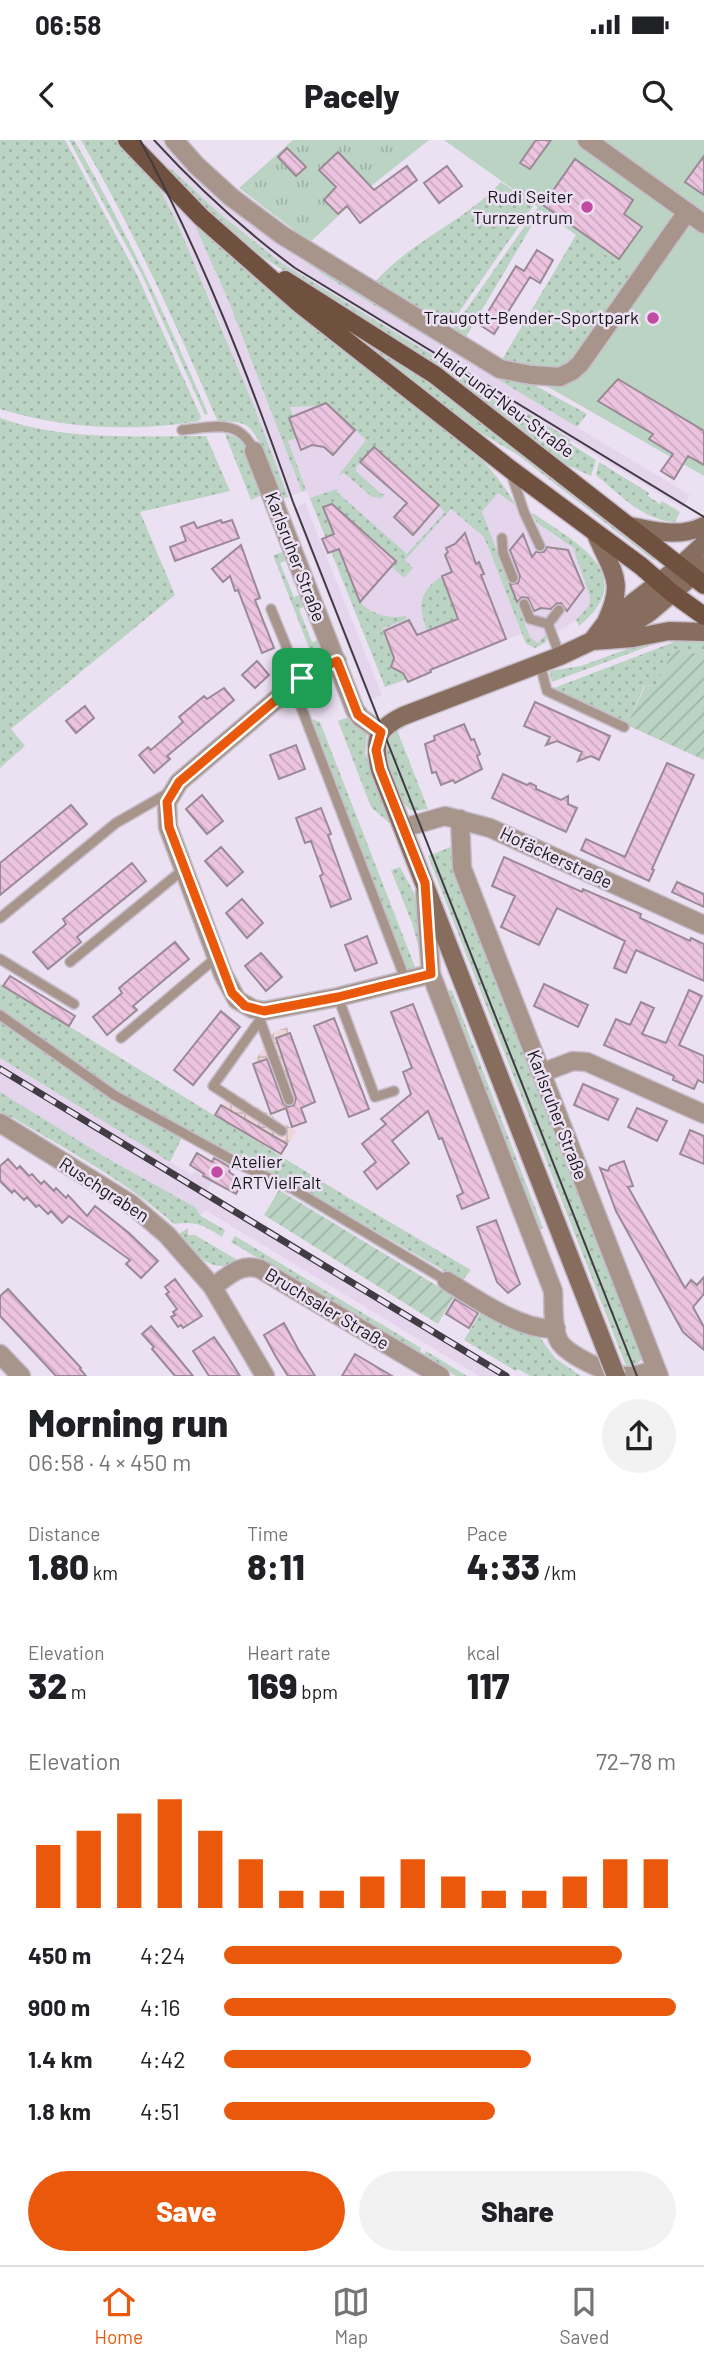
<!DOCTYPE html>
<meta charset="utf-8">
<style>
:root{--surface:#fff;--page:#f2f2f2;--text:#202124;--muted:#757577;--line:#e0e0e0;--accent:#ea580c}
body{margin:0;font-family:Barlow,sans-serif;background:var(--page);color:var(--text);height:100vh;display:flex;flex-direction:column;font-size:26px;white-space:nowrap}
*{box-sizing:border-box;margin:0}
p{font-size:23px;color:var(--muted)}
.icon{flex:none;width:38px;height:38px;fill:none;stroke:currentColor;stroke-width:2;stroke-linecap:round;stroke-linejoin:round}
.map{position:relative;height:1236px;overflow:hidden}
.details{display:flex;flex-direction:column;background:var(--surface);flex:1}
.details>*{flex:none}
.pin{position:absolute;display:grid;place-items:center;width:60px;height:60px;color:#fff;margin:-30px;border-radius:14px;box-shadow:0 4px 10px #0006}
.round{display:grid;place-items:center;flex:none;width:74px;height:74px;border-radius:37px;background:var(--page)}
.overview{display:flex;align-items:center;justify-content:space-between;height:119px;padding:0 28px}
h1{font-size:38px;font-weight:800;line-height:52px}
.metrics{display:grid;grid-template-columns:repeat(3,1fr);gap:10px;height:119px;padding:7px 28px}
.metrics div{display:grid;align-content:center}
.metrics b{font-size:35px;font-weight:800}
.metrics small{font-size:19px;font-weight:400}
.metrics p{font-size:19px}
.chart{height:196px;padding:14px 28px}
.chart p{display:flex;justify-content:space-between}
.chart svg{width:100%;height:126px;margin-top:7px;stroke:var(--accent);stroke-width:6}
.primary-button{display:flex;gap:14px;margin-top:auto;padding:14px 28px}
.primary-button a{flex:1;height:80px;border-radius:42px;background:var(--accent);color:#fff;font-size:28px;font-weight:800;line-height:80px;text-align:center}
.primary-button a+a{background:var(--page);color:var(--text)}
ul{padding:0 28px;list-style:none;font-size:23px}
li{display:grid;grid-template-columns:112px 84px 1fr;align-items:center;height:52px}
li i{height:18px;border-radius:9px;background:var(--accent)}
.status{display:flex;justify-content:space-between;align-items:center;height:49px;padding:0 35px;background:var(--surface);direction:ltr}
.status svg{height:19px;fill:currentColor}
header{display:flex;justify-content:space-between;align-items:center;height:91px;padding:0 28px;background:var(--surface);font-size:32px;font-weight:800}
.tabs{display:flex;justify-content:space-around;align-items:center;height:98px;border-top:2px solid var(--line);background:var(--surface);font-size:19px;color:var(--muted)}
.tabs a{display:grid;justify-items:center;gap:4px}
.tabs .selected{color:var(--accent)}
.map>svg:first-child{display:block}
.built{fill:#e4d5ed}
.industrial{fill:url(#industrial-grid)}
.grass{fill:url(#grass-dots)}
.park{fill:url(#park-tufts)}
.garden{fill:url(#garden-furrows)}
.pitch{fill:#bad3c2}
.building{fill:url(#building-back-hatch);stroke:#9a8a95;stroke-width:2}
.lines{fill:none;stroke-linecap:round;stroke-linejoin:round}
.lane-casing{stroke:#c6bdcb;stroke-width:12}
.street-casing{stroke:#c6bdcb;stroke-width:21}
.secondary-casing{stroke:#c6bdcb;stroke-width:21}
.primary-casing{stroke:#c6bdcb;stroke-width:21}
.lane{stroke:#a7948a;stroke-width:9}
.street{stroke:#a7948a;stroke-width:18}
.secondary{stroke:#876d5e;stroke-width:18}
.primary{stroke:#70513f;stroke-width:18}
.tram{stroke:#413c43;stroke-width:2}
.rail-casing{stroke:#413c43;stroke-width:7}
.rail{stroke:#ece1f2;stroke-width:4.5;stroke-dasharray:13;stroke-linecap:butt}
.secondary-bridge-casing{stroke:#c6bdcb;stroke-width:21;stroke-linecap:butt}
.secondary-bridge{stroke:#876d5e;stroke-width:18}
.route-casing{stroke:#fff;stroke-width:14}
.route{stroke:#ea580c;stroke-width:9}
.poi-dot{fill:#c14ba2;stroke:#ece1f2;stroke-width:2.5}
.labels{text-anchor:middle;stroke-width:5;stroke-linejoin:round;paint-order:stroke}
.poi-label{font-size:18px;fill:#1a171c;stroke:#ece1f2;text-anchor:end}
.street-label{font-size:18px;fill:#1a171c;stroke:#ece1f2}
</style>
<div class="status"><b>06:58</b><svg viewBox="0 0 49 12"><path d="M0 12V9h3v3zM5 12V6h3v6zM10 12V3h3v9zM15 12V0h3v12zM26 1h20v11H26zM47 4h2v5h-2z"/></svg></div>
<header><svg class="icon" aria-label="back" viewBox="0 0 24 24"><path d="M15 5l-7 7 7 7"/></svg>Pacely<svg class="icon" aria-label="search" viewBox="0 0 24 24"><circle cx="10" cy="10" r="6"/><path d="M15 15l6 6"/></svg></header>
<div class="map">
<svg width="704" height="1236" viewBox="0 0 704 1236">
<defs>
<pattern id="industrial-grid" width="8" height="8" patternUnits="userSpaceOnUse" patternTransform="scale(1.75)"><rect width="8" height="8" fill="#efd5d7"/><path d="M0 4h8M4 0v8" fill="none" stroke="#ccb6b8"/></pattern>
<pattern id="grass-dots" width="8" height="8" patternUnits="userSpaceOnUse" patternTransform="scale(1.75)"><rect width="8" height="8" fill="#bad3c2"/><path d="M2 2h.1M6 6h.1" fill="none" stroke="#9fb4a6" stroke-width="1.8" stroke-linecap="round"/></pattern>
<pattern id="park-tufts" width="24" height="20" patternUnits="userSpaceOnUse" patternTransform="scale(1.75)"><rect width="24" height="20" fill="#bad3c2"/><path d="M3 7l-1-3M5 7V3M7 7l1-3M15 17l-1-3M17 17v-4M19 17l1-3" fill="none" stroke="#9fb4a6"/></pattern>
<pattern id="garden-furrows" width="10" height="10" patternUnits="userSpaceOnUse" patternTransform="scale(1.75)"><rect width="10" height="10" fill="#bad3c2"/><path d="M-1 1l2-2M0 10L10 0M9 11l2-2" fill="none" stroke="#9fb4a6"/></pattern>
<pattern id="building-back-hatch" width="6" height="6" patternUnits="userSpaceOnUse" patternTransform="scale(1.75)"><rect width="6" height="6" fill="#edc4e0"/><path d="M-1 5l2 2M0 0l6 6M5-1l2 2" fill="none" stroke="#cba8c0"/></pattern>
</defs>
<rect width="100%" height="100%" fill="#ece1f2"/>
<!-- built -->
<path class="built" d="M143 0H167L262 91 327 137 690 355 683 368 375 182 280 122 220 74 172 28 169 30Z
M157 43 193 81 229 162 302 352 288 357 215 170Z
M327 257 489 392 482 372 498 353 559 400 561 398 575 409 574 411 590 456 589 466 576 480 564 489 547 496 545 495 538 503 530 497 528 491 431 529V532L422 536 421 533 385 547 306 350 288 301 292 299 276 262Z
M305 362 310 375 382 555 369 560 294 370Z
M0 910 108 976 126 995 192 1035 195 1031 212 1041 207 1051 512 1236H479L205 1070 201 1076 0 963Z"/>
<!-- industrial -->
<path class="industrial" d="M287 887 315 962 302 968 306 982 292 987 288 974 283 970 271 974 253 924 274 892Z
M232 951 296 991 281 1014 215 975Z"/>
<!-- grass -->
<path class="grass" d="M0 0H65L137 135 201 277 199 281C134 292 63 289 0 269Z
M69 0H74C125 88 168 180 208 274L205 275 141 133Z
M81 0H118L157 43 178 85 253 264 288 357 281 359C274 341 261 294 246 285 238 281 227 281 218 282 177 186 134 91 81 0Z
M579 0 448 188 375 142C411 101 464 82 501 42L527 60Z
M582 4 675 72 573 222 558 229 500 223 576 95 541 70 463 202 452 190Z
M171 28 220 74 280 122 571 300 569 303 596 320 591 336 565 324 482 259 421 214 324 157 249 108 218 83 167 33Z
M227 61 525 240 587 274 577 287 327 137 262 91Z
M193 81C252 135 315 185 378 235 427 274 486 310 516 366L498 353 482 372 530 497 538 503 545 495 547 496 546 502 535 508 526 504 488 406 483 396 451 369 405 420 413 428 404 438 392 427 396 421 332 364 324 367 360 462C372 475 389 479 406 476L407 479 382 489 395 520 392 528 396 531H402L407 539 385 547 310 358 337 349 338 353 407 414 445 372 374 307 356 327V331L381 354H385L382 358 372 357 344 333 338 336 366 300 326 263 319 266 290 267 293 276 289 279 296 298 288 301 306 350 302 352 229 162Z
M361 196 464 268 656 417 653 420 518 315 481 293 358 200Z
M0 278C65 301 138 296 206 296L230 351 140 372 175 455 11 589 25 606 0 628Z
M225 294C252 297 256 332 264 354L251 360Z
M599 322 649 353 648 356 660 364 662 361 680 372 675 382C644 381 619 354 596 335Z
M533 373C574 402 642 434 579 486L576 480 589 466 590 456 574 411 575 409 537 383 532 375Z
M286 411 290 419 280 423 294 457 303 454 308 465 299 469 312 502 321 499 326 512 314 521 273 415Z
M442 436 458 479 427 491C418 466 418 452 442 436Z
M704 496V515L673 509 657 545 644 546 627 585 554 548 682 499Z
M668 499 552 542 549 531 581 526 641 504Z
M351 576 367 594 365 613 368 622 394 687 371 667 338 581Z
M312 579 320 582 417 832H411L405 826Z
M397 590 428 669 413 671C398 665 383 619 386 603Z
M453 706 454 726 641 1212V1220L628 1231 428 716Z
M400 727 414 753 424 816 422 820 412 783 391 730Z
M0 844 349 1058 471 1130 462 1141 320 1059 186 989 170 1022 0 918Z
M452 850 543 1088 538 1090 446 851Z
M0 952 110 1020 195 1067 201 1076 225 1090 222 1097C202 1084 196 1081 174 1084 126 1041 67 1010 12 977L8 980 0 976Z
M188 1088V1095H195L239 1121C210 1136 197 1114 179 1094Z
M235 1096 421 1208 420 1211 425 1214 426 1211 467 1236H456L231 1102Z
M482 1170 539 1196 555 1218 581 1236H530L518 1229 516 1231 464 1200Z"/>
<!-- park -->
<path class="park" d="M293 0H429L371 46 310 102 239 48Z"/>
<!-- garden -->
<path class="garden" d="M673 509 704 515V620L627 585 645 546 657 545Z
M279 1050 454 1156 438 1184 264 1075Z"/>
<!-- pitch -->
<path class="pitch" d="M444 0H704V336L543 244 558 229 573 222 632 134Z"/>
<!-- building -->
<path class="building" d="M536 0H551L530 29 520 23Z
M287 8 306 27 296 36 278 17Z
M338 12 374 50 407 26 417 40 360 83 347 66 338 74 324 60 336 47 319 30Z
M704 16V55L685 42Z
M575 19 633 60 624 74 642 87 619 119 543 65Z
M447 26 462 46 439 63 424 43Z
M537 110 553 120 540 143 530 137 494 194 480 185 516 126 524 131Z
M618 239 704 291V325L688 316 674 339 661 331 673 314 649 299 653 294 598 261Z
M326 263 355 290 333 315 324 307 312 305 301 310 289 278Z
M374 307 439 365 413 395 394 377 407 363 360 322Z
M332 364 396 421 360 462 339 409 328 413 322 399 334 394 323 367Z
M221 380 222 383 232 380 239 398 175 421 170 407 186 401 181 387 194 382 197 388Z
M465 393 476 424 479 422 484 434 481 435 506 499 430 530 431 532 408 542 403 533 391 527 394 518 384 491 409 480 417 495 458 479 442 436 452 432 445 415 448 412 446 408 455 404Z
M523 394 532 417 536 412H544L547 407 568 410 584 448 567 471 561 463 556 464 551 469 541 468 534 471 528 458 522 457 517 462 510 444 518 443 520 436 510 410Z
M241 405 260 458 255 460 274 508 262 513 238 450 235 451 230 436 223 442 212 429Z
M257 521 269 535 255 548 242 535Z
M224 548 234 560 167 616 170 619 154 633 139 615 148 607 151 610 183 582 179 577 204 556 207 559Z
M535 562 610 596 599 620 591 616 578 621 582 612 557 601 546 605 550 597 524 586Z
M85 566 94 578 76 593 66 581Z
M464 584 471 600 474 599 480 614 477 616 482 629 455 643 453 640 441 645 436 632 432 633 425 604 435 600 434 596Z
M296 605 305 629 279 639 270 615Z
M667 623 694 635 652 729 654 730 649 741 581 710 586 699 625 717Z
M503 634 527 645 530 643 536 646V649L561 660 568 656V664L577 668 566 692 492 658Z
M202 655 223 681 207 694 186 669Z
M71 665 87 684 0 755V723Z
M321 668 331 694 328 695 351 759 331 767 320 736 323 734 311 701 305 703 296 678Z
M221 707 243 732 227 746 205 721Z
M504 717 582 752 583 749 641 774 640 778 690 801 691 798 704 804V841L636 810 626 833 614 828 625 801 557 768 539 805 501 787 515 756 492 746Z
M132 723 146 741 77 797 81 802 48 829 33 812 66 784 63 779Z
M677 742 704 754V767L672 752Z
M242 759 263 783 247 798 226 773Z
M367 796 377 823 355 831 345 805Z
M175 802 189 819 133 866 137 870 107 895 93 877 122 853 119 848Z
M261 813 282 837 266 851 245 826Z
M10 836 75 876 69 886 3 846Z
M544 844 588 865 578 887 534 866Z
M689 850 702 856 679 905 704 916V943L698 940 694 949 673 940 674 936 604 905 616 879 630 885 641 862 654 868 642 894 666 903Z
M413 864 489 1058 462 1069 457 1056 463 1053 442 998 439 999 428 971 392 1001 409 1023 377 1049 364 1032 376 1022 362 1004 386 984 381 979 411 954 403 932 412 928 391 872Z
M221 871 240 887 193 945 174 930Z
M334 878 369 969 349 977 314 886Z
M290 893 315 962 301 968 306 982 292 987 286 968 271 974 253 924 267 919 283 963 288 967 294 965 296 958 276 898Z
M583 944 618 959 608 980 574 965Z
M221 965 287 1004 281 1014 215 975Z
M637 968 667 981 657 1001 628 987Z
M690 990 704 996V1024L680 1014Z
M197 1013 212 1022 214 1018 218 1020 231 1028 229 1032 243 1041 236 1054 203 1036 204 1034 190 1025Z
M8 1019 17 1029 20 1026 29 1036 32 1034 41 1044 44 1041 54 1051 56 1048 66 1058 68 1055 87 1076 95 1066 129 1093 158 1121 141 1138 126 1124 130 1120 69 1076 62 1083 51 1071 48 1074 39 1065 36 1067 27 1057 24 1060 14 1050 12 1053 0 1041V1026Z
M624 1021 633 1046 628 1047 685 1148 691 1140 697 1145 704 1137V1154L693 1167 704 1187V1210L683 1192 616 1071 600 1028 608 1031 610 1026Z
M496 1080 520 1144 508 1153 497 1142 477 1087Z
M175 1139 202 1176 183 1188 181 1185 178 1187 171 1177 175 1175 173 1172 177 1169 166 1154 169 1152 165 1147Z
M8 1149 81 1228 80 1229 86 1236H56L0 1176V1156Z
M455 1159 478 1173 469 1188 446 1174Z
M284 1183 298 1209 315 1236H288L276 1217 264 1195Z
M151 1186 170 1208 193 1236H175L152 1209 154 1207 142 1194Z
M214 1197 228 1217 240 1236H209L193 1211Z
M355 1214 392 1236H342Z"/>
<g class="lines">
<defs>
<path id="lane" d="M182 290C213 287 240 278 254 311
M511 333 524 372 540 406
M502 398 503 413 513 438
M524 464 530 479 548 484
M271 469 300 540
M559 470 548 484 560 516
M540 524 547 551 624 587
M293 546 406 841
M0 778 116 683 170 652
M0 819 74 864
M70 822 184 729
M338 857 375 957 394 951
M0 875 114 955 245 1027 293 1049 447 1141
M262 876 260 880 289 960
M260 880 213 946 282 991
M121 898 217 817"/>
<path id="street" d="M174 0 196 25 231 57 282 95 500 229 531 235 560 237 572 231 580 224 687 72
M587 0 704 84
M254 311 355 570 361 578 381 592
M337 521 304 536 179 642 167 662 168 687 223 834 237 860 253 869 264 871 338 857 431 834
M460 679 462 728 659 1236
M403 688 445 676 490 688 704 785
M425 753 431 834 553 1151C554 1166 552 1188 559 1201 567 1215 612 1236 628 1236 637 1236 647 1232 655 1229
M541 933 573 921 587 922 704 974
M0 983 131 1064 167 1095 212 1146 265 1236
M447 1141C475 1158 524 1193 556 1188
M213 1147C227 1137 241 1122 260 1129L440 1236
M0 1214 21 1236"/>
<path id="secondary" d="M630 386C655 391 679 398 704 386
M596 394C612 433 626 440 606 482
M613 497 650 472 704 426
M592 501 604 485 680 426 704 404
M482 892 380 630C373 601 376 589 403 576L560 516 592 501 633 498 669 491 704 492"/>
<path id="primary" d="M127 0 201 77 301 165 510 329 641 426 672 453 704 476
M285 140 435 235 704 445"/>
</defs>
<!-- lane casing -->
<use href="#lane" class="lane-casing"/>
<!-- street casing -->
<use href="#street" class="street-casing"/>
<!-- secondary casing -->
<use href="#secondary" class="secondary-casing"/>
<!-- primary casing -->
<use href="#primary" class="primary-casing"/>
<!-- lane -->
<use href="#lane" class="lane"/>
<!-- street -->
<use href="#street" class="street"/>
<!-- secondary -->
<use href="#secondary" class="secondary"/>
<!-- primary -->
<use href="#primary" class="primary"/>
<!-- tram -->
<path class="tram" d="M140 0C202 115 250 239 293 362L637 1236
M154 0C197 47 244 90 295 128L704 377"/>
<defs>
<path id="rail" d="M0 929 506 1236"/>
</defs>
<!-- rail casing -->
<use href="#rail" class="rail-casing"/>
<!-- rail -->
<use href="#rail" class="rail"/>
<defs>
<path id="secondary-bridge" d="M482 892 616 1236"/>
</defs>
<!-- secondary-bridge casing -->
<use href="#secondary-bridge" class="secondary-bridge-casing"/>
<!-- secondary-bridge -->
<use href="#secondary-bridge" class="secondary-bridge"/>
</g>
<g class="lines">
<defs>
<path id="route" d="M337 521 358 575 381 592 376 610 380 629 425 743 431 834 338 857 264 871 245 866 232 853 169 687 167 662 179 642 304 536Z"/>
</defs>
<!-- route casing -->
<use href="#route" class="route-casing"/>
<!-- route -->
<use href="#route" class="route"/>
</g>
<!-- markers -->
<g class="poi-dot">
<circle cx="587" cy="67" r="7"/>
<circle cx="653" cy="178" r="7"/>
<circle cx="217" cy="1032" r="7"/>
</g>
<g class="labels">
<!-- poi labels -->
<g class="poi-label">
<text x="573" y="63">Rudi Seiter<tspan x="573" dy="21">Turnzentrum</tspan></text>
<text x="639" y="184">Traugott-Bender-Sportpark</text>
<text x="231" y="1028" text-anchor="start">Atelier<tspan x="231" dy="21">ARTVielFalt</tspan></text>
</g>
<!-- street labels -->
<g class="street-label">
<text transform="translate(504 263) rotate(37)" y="6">Haid-und-Neu-Straße</text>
<text transform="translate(295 417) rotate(69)" y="6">Karlsruher Straße</text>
<text transform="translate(556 718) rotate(25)" y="6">Hofäckerstraße</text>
<text transform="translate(557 975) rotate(69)" y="6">Karlsruher Straße</text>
<text transform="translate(104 1050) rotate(33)" y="6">Ruschgraben</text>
<text transform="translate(327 1169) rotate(31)" y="6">Bruchsaler Straße</text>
</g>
</g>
</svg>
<div class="pin" style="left:302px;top:538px;background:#1e9e55"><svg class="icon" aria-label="arrive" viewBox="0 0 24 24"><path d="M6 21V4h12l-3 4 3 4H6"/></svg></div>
</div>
<section class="details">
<div class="overview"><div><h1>Morning run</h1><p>06:58 · 4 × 450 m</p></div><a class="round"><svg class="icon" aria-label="share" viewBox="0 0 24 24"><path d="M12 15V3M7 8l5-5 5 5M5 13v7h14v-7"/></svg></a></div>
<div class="metrics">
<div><p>Distance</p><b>1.80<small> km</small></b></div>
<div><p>Time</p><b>8:11</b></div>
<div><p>Pace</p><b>4:33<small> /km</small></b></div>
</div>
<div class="metrics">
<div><p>Elevation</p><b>32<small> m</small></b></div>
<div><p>Heart rate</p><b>169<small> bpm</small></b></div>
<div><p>kcal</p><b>117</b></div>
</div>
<div class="chart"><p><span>Elevation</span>72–78 m</p>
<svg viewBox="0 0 160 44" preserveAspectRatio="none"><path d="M5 44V22M15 44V17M25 44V11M35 44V6M45 44V17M55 44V27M65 44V38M75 44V38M85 44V33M95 44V27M105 44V33M115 44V38M125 44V38M135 44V33M145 44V27M155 44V27"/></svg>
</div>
<ul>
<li><b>450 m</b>4:24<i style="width:88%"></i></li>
<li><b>900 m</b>4:16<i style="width:100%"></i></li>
<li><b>1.4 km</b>4:42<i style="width:68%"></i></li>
<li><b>1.8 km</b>4:51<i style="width:60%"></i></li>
</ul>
<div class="primary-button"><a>Save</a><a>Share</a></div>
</section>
<nav class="tabs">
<a class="selected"><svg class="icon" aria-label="home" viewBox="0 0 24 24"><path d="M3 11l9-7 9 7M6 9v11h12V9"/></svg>Home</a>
<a><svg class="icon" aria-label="map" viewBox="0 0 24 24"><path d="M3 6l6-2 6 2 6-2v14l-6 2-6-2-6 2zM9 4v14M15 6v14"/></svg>Map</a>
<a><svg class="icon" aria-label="saved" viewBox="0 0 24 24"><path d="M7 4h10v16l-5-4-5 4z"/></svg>Saved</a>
</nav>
